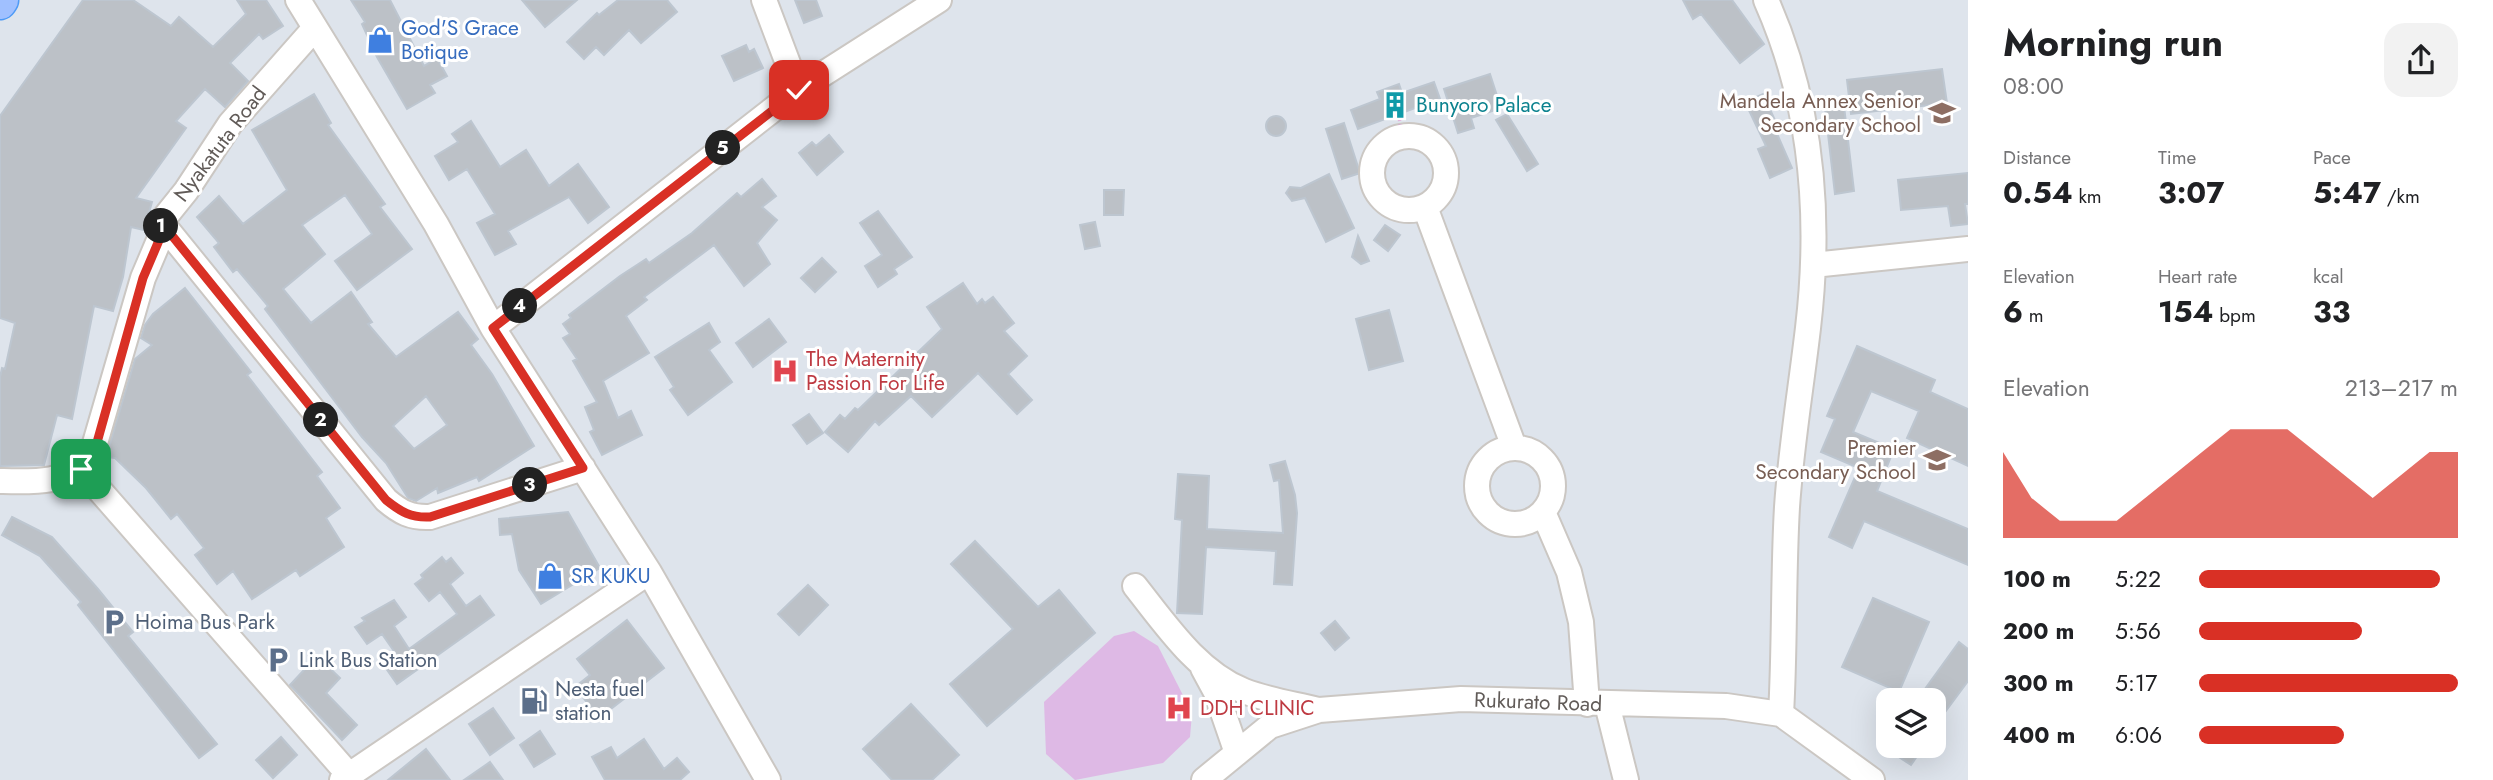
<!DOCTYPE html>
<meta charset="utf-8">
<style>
:root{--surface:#fff;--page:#f2f2f2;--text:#202124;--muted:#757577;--accent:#d93025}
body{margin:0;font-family:Jost,sans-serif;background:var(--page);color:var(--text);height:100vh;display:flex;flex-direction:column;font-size:26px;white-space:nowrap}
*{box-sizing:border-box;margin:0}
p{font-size:23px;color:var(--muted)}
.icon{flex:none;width:38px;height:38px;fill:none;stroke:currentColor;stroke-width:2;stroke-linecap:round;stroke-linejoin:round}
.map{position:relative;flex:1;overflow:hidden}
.side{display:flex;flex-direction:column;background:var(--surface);width:525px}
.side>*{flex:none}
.tools{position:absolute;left:1876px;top:688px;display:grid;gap:14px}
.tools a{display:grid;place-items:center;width:70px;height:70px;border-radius:14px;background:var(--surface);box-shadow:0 7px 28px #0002;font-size:35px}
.pin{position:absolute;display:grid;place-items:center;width:60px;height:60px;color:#fff;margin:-30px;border-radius:14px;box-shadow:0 4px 10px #0006}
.km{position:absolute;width:35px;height:35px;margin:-18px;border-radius:50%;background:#222;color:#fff;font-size:19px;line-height:35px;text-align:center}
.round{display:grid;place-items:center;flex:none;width:74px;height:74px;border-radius:21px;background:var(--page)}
.headline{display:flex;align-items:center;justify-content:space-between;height:119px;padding:0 35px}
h1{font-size:38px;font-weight:700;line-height:52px}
.figures{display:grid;grid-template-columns:repeat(3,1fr);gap:10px;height:119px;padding:7px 35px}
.figures div{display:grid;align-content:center}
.figures b{font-size:30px;font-weight:700}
.figures small{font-size:19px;font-weight:400}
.figures p{font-size:19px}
.chart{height:196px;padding:14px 35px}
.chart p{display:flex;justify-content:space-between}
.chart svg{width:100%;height:126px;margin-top:7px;fill:var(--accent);opacity:.7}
ul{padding:0 35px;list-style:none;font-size:23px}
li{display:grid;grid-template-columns:112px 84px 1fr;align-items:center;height:52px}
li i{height:18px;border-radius:9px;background:var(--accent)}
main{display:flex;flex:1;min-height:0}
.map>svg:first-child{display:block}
.green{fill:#deb9e5}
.building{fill:#bcc1c7;stroke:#bdc6d0;stroke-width:2;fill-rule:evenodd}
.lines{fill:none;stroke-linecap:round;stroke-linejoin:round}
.minor-casing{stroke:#cbc7c3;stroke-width:28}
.major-casing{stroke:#4d9af6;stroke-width:35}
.path{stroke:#d89cd2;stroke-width:3.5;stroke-dasharray:7 3.5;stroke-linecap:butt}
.minor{stroke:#fff;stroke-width:24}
.major{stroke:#a0c0ff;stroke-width:32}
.route-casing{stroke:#fff;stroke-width:14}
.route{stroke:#d93025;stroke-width:9}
.labels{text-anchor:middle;stroke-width:6;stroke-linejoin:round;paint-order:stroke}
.shop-label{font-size:21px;fill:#366cbe;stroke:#fff;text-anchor:start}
.education-label{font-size:21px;fill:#785e54;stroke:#fff;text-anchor:end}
.culture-label{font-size:21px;fill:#0d838f;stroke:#fff;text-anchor:start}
.street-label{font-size:21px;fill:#615b58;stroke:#fff}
.health-label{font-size:21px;fill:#be3a42;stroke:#fff;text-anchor:start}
.service-label{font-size:21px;fill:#4e5e75;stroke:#fff;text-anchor:start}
</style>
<main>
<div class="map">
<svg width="1968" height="780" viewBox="0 0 1968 780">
<rect width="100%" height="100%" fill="#dee4ec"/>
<!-- green -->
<path class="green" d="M1134 631 1158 646 1192 713 1190 737 1163 763 1075 780 1046 754 1044 702 1114 636Z"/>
<!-- building -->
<path class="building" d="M83 0H133L171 26 179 17 213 47 246 14 237 0H266L283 26 263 39 259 34 230 63 248 81 225 107 205 89 176 121 186 128 136 198 152 202 144 230 131 227 123 277 113 311 94 306 72 419 57 415 44 465 0 466V377L2 368 5 369 15 323 0 318V116Z
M351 0H390L424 66 437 58 447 76 430 85 435 93 407 109 377 57 362 24 365 22Z
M522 0H577L545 27Z
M618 0H667L677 12 641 43 629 30 604 55 596 47 584 59 567 42 597 13 599 15Z
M795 0H816L822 16 804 23Z
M1683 0H1732L1764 44 1740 63 1701 14 1693 19Z
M746 45 749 52 754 49 763 68 734 81 722 56Z
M1942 69 1947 103 1851 114 1847 80Z
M1490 74 1501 108 1471 118 1474 128 1458 133 1444 89Z
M1434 82 1440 99 1358 129 1351 110 1380 99 1377 92 1399 84 1402 93Z
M314 94 331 123 328 125 385 204 380 207 412 249 357 290 335 261 372 234 345 195 302 225 325 254 283 289 311 323 351 292 372 322 368 324 396 357 458 312 478 339 471 345 492 374 534 446 479 481 477 477 438 493 437 488 416 501 408 498 386 463 362 437 265 309 268 306 237 269 233 272 214 247 219 243 197 217 219 196 243 224 287 190 252 130ZM426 396 447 425 414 449 393 426Z
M1763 94 1778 127 1775 129 1792 168 1770 178 1758 149 1766 146 1745 102Z
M1844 106 1854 191 1835 194 1825 108Z
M1507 114 1538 164 1527 171 1496 120Z
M1266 126a10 10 0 1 1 20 0a10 10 0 1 1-20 0Z
M471 121 500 167 526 150 549 186 578 164 609 207 588 223 569 197 508 231 516 244 495 255 477 223 495 214 467 169 449 180 435 156 458 142 452 134Z
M1344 123 1360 173 1342 179 1326 129Z
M829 135 843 152 817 175 799 153 812 142 816 146Z
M1968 173V204H1965L1968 224 1951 226 1948 206 1901 210 1898 180Z
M1329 174 1354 228 1326 242 1305 198 1292 201 1286 193 1290 187 1301 188Z
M762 179 776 196 762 207 777 220 757 243 770 264 744 286 714 245 644 297 647 300 626 316 649 353 603 381 618 418 631 411 642 435 602 455 590 432 594 430 585 407 597 402 573 361 577 359 563 338 570 334 563 324 571 318 569 315 620 276 646 259 649 263 692 233 737 193 741 197Z
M1104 190H1124L1123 215H1104Z
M878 211 912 257 894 269 897 274 878 287 865 266 882 255 860 223Z
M1095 222 1100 246 1085 249 1080 225Z
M1385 225 1400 235 1388 251 1374 240Z
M1358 236 1369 261 1361 264 1352 257Z
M822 258 836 272 815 292 801 278Z
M963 283 977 304 982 299 985 303 993 297 1014 323 1004 331 1027 356 1008 374 1032 400 1017 414 978 373 932 417 911 396 879 425 875 421 848 452 825 432 840 415 845 419 855 408 858 410 942 329 927 307Z
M185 288 251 372 247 375 322 472 317 476 340 508 326 518 344 547 300 576 296 570 252 599 233 571 217 584 195 555 204 548 177 514 171 519 146 488 115 458 106 457 135 359 152 345 141 338 145 325 153 314Z
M1389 310 1403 361 1369 370 1356 319Z
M769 319 786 342 753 367 736 343Z
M709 323 720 342 709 350 732 382 688 415 670 390 674 387 655 357Z
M1857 346 1935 380 1930 392 1968 409V466L1907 438 1919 411 1871 391 1853 432 1894 449 1877 491 1968 529V565L1864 521 1852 548 1829 537 1859 468 1821 452 1835 419 1827 416Z
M809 414 823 433 807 444 793 425Z
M1285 461 1295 495 1297 513 1292 585 1274 584 1276 551 1206 547 1202 614 1177 613 1182 520 1175 519 1178 474 1209 476 1207 529 1283 533 1279 480 1274 481 1270 465Z
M568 512 600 568 541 604 519 570 512 534 500 535 499 519Z
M12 517 52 537 98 589 133 632 128 636 217 744 199 758 78 605 81 602 40 556 2 535Z
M975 541 1038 607 1059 590 1095 633 987 726 950 684 1013 629 951 564Z
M442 557 446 562 451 558 463 573 450 584 466 606 480 596 494 615 397 684 385 667 398 657 382 634 367 644 355 627 365 621 362 618 394 600 406 617 394 626 409 649 457 614 440 592 429 601 415 584 423 578 421 575Z
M808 585 828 605 799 635 778 614Z
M1873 598 1929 622 1899 692 1842 667Z
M627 620 664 668 599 718 575 687 590 675 577 659Z
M1335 621 1349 638 1335 650 1321 633Z
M1959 642 1968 649V681L1934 727V700H1917Z
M317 656 340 678 326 693 357 725 342 740 290 685Z
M911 704 959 755 932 780H892L863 749Z
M493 708 514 738 490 755 469 724Z
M540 731 555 754 534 767 520 745Z
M281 737 297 755 273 778 256 760Z
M644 739 664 769 677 758 689 772 680 780H605L592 757 611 747 617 758Z
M1882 746H1924L1911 765Z
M426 749 450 780H388Z
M490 762 503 780H464Z"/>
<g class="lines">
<defs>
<path id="minor" d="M298 0 436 224 493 328 649 572 768 780
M764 0 798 90
M1766 0C1812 103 1821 217 1808 328 1801 388 1791 447 1787 507 1783 576 1785 646 1781 714
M1372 173a37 37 0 1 1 74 0a37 37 0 1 1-74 0Z
M1425 207 1514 447
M161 222 386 500C400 512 411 518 430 517L583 468
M1813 265 1968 249
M493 328 798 90 939 0
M1477 486a38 38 0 1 1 76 0a38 38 0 1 1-76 0Z
M81 469 349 775
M0 481C33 482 68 484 91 457L143 278 160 238 161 222 186 191 230 124 314 29
M1543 512 1569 572 1581 622 1587 704
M1135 586C1166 625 1197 672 1244 691 1267 700 1294 704 1318 710
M1203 668 1216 692 1237 753
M1607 704 1626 780
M342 780 649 572
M1204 780 1270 726 1319 710 1461 699 1726 706 1781 714 1872 780"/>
<path id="major" d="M0 3 2 0"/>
</defs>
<!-- minor casing -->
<use href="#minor" class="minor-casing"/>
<!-- major casing -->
<use href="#major" class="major-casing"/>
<!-- path -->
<path class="path" d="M1399 114 1401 136"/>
<!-- minor -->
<use href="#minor" class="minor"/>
<!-- major -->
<use href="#major" class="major"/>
</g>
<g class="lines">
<defs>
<path id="route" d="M81 469 96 446 143 278 160 238 161 222 386 500C401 512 411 518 430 517L583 468 493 328 799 90"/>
</defs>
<!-- route casing -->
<use href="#route" class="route-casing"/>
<!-- route -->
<use href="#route" class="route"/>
</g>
<!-- icons -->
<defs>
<symbol id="shop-bare" viewBox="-9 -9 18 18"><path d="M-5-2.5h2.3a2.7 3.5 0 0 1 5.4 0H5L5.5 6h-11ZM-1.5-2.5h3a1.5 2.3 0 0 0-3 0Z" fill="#3f7fe0" stroke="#fff" stroke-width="2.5" paint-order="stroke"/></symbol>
<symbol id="building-bare" viewBox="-9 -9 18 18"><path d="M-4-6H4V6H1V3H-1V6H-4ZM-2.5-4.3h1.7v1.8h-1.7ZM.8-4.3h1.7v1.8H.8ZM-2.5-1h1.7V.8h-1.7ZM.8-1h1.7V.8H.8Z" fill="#0f9aa8" stroke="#fff" stroke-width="2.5" paint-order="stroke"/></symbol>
<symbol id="school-bare" viewBox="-9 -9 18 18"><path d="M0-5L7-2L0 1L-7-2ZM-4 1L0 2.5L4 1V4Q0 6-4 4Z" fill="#8d6e63" stroke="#fff" stroke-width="2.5" paint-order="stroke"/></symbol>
<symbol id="hospital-bare" viewBox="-9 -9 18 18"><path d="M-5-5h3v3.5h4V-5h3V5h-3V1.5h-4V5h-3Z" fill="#e0444e" stroke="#fff" stroke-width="2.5" paint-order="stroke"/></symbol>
<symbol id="parking-bare" viewBox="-9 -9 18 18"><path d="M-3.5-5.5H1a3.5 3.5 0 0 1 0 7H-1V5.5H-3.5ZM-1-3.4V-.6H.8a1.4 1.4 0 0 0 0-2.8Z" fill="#5c6f8a" stroke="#fff" stroke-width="2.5" paint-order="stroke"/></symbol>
<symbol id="fuel-bare" viewBox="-9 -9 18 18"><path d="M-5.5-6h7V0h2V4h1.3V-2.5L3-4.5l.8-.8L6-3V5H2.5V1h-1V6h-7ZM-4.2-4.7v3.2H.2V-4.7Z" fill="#5c6f8a" stroke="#fff" stroke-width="2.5" paint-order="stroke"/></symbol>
</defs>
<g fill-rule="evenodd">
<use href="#shop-bare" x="361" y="21" width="38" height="38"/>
<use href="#building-bare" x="1376" y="86" width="38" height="38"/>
<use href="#school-bare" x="1923" y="94" width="38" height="38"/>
<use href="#hospital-bare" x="766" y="352" width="38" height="38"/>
<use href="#school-bare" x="1918" y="441" width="38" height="38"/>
<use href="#shop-bare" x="531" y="557" width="38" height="38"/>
<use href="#parking-bare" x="95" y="603" width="38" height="38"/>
<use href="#parking-bare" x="259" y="641" width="38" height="38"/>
<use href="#fuel-bare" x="515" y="682" width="38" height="38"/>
<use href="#hospital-bare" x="1160" y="689" width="38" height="38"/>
</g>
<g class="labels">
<!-- shop labels -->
<g class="shop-label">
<text x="401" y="35">God'S Grace<tspan x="401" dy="24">Botique</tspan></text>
<text x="571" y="583">SR KUKU</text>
</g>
<!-- education labels -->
<g class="education-label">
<text x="1921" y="108">Mandela Annex Senior<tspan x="1921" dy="24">Secondary School</tspan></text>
<text x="1916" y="455">Premier<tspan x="1916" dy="24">Secondary School</tspan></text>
</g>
<!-- culture labels -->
<g class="culture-label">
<text x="1416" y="112">Bunyoro Palace</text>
</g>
<!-- street labels -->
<g class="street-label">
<text transform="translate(220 144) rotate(-53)" y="7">Nyakatuta Road</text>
<text transform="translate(1538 702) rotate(2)" y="7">Rukurato Road</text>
</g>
<!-- health labels -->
<g class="health-label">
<text x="806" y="366">The Maternity<tspan x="806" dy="24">Passion For Life</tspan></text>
<text x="1200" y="715">DDH CLINIC</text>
</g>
<!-- service labels -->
<g class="service-label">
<text x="135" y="629">Hoima Bus Park</text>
<text x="299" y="667">Link Bus Station</text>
<text x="555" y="696">Nesta fuel<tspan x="555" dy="24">station</tspan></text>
</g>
</g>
</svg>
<div class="tools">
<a><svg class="icon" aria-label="layers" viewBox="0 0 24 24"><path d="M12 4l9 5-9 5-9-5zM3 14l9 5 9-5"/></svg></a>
</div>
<div class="pin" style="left:81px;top:469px;background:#1e9e55"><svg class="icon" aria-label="arrive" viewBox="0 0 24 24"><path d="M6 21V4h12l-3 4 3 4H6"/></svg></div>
<div class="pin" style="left:799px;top:90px;background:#d93025"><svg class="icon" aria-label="check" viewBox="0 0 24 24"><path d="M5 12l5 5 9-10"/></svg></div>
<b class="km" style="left:161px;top:226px">1</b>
<b class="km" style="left:321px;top:420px">2</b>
<b class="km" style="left:530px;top:485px">3</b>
<b class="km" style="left:520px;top:306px">4</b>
<b class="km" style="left:723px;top:148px">5</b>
</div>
<section class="side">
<div class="headline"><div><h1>Morning run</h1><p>08:00</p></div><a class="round"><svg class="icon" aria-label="share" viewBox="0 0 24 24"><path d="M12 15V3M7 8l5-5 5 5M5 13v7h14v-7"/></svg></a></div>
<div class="figures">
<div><p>Distance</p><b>0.54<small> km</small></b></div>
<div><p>Time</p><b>3:07</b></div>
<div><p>Pace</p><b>5:47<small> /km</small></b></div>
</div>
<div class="figures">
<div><p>Elevation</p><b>6<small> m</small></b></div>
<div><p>Heart rate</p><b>154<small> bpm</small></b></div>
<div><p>kcal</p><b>33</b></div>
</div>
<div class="chart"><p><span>Elevation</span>213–217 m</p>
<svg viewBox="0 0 160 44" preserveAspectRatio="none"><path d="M0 44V14L10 30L20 38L30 38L40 38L50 30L60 22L70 14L80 6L90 6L100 6L110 14L120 22L130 30L140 22L150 14L160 14V44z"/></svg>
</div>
<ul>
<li><b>100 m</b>5:22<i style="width:93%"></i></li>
<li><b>200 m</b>5:56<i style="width:63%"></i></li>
<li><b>300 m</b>5:17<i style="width:100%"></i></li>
<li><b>400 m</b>6:06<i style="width:56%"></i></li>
</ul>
</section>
</main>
